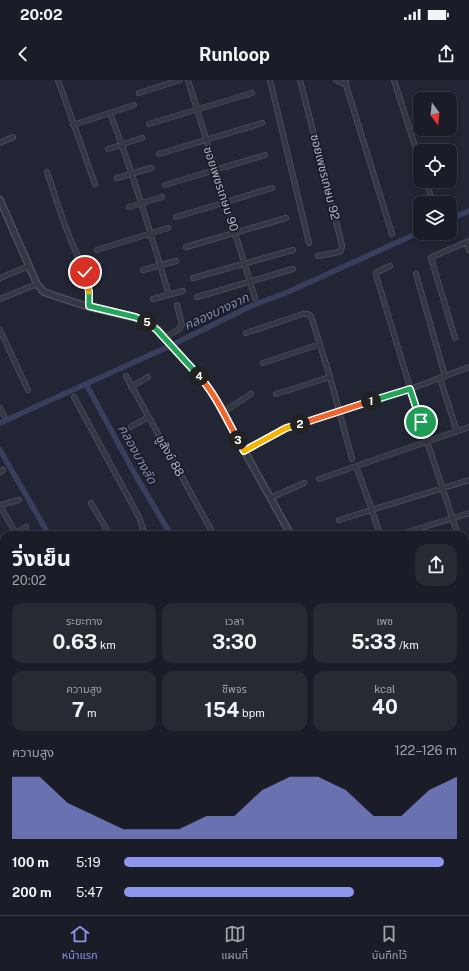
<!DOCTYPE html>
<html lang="th">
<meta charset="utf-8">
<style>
:root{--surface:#1a1c27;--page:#272933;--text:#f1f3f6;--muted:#9fa1a7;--line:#383a44;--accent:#8c96eb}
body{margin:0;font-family:"Public Sans","Noto Sans Thai",sans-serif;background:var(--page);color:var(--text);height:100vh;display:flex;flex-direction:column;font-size:15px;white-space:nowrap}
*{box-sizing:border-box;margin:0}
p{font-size:13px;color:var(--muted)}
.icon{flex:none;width:22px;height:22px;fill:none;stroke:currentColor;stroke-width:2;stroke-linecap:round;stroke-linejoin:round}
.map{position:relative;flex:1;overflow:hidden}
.side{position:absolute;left:0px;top:451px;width:469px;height:384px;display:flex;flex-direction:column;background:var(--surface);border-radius:12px 12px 0 0;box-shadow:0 2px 6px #0003,0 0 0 1px var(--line)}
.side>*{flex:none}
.needle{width:26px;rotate:165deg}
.buttons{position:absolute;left:413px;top:12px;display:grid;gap:8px}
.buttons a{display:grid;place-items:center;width:44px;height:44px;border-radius:8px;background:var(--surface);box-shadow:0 2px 6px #0003,0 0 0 1px var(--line);font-size:20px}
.pin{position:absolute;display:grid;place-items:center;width:34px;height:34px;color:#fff;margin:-17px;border:2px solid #fff;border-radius:50%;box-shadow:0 1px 4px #0007}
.km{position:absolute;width:20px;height:20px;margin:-10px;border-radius:50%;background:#222;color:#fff;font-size:11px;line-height:20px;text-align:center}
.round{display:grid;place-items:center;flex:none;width:42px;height:42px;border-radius:12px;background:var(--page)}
.overview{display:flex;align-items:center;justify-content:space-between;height:68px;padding:0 12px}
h1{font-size:22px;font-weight:700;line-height:30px}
.figures{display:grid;grid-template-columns:repeat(3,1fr);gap:6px;height:68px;padding:4px 12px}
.figures div{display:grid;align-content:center;border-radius:10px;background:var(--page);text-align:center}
.figures b{font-size:20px;font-weight:700}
.figures small{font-size:11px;font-weight:400}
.figures p{font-size:11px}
.chart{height:112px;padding:8px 12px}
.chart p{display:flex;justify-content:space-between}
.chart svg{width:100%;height:72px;margin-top:4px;fill:var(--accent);opacity:.7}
ul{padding:0 12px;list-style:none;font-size:13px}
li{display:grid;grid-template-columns:64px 48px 1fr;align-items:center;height:30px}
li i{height:10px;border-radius:5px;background:var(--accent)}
.status{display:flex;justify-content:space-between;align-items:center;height:28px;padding:0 20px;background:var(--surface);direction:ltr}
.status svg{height:11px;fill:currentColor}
header{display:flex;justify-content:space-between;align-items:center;height:52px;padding:0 12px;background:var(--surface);font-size:18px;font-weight:700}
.tabs{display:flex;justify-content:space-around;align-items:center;height:56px;border-top:1px solid var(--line);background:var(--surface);font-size:11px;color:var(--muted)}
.tabs a{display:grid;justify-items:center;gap:2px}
.tabs .active{color:var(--accent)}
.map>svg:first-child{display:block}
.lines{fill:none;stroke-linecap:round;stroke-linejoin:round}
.canal{stroke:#393e5c;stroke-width:5.5}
.minor-casing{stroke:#505260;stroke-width:6}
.tertiary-casing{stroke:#505260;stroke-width:8}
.minor{stroke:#353745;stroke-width:4.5}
.tertiary{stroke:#353745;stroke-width:5.5}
.split-1-casing{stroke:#fff;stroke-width:8}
.split-2-casing{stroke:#fff;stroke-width:8}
.split-3-casing{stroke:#fff;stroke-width:8}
.split-4-casing{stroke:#fff;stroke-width:8}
.split-5-casing{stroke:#fff;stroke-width:8}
.split-6-casing{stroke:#fff;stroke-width:8}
.split-7-casing{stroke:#fff;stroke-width:8}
.split-1{stroke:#22a559;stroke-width:5}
.split-2{stroke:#f0652b;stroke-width:5}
.split-3{stroke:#f5b400;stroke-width:5}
.split-4{stroke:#f0652b;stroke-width:5}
.split-5{stroke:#22a559;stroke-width:5}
.split-6{stroke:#22a559;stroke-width:5}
.split-7{stroke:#f5b400;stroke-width:5}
.labels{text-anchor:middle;stroke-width:3.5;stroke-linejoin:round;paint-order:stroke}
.street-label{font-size:12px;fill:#b0b2c2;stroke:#1b1d2a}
.water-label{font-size:13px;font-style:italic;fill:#8288ac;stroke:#1b1d2a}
</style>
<div class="status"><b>20:02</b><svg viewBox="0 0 49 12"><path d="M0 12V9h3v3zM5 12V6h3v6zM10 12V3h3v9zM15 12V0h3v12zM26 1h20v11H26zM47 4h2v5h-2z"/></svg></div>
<header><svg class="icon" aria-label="back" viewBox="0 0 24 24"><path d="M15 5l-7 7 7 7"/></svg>Runloop<svg class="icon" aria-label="share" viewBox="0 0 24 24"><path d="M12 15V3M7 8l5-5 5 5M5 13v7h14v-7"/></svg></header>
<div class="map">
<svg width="469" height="835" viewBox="0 0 469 835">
<rect width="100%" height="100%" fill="#222534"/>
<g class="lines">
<!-- canal -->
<path class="canal" d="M450 139 469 131
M86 304 136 396 171 455
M0 343 172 265 251 226 288 212 420 152
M0 370 49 455
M0 488 4 495
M446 831 448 835"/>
<defs>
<path id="minor" d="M58 0 95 104
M188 0 255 218
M270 0 309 163
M300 0 342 165 341 171 339 172 318 176
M336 0 346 5
M346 0V5L392 154
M394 0 420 82
M139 13 180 0
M110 33C133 93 151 154 169 215
M149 44 252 13
M73 45 134 25
M0 63 13 57
M108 69 142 58
M159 74 262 43
M47 92C54 112 60 133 68 153 77 177 92 199 89 227
M117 98 151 88
M426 101 433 123
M165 105 265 75
M129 127 162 117
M176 137 272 108
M467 162 469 170
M186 167 286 138
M97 170 168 148
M390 186 377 192 376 195 425 357
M143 190 176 181
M416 194 445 296
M0 198 29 186
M193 198 293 170
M197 217 293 189
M0 219 37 204
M153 219 183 211
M0 250 28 310
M246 253 303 234H308L311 236 330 297 352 379
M164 258 178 250 182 245 177 225
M455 258 431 178 434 176 469 161
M263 283 320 264
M126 296 214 455
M440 298 457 352
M131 307 148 297
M276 314 330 297
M74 317 139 437 145 455
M0 328 4 336
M223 332 251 314
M131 347 148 337
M427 361 458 455
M244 371 286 348 413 308 469 287
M356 386 372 430 380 455
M0 392 3 390
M319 399 469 347
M270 418 304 403
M91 423 110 455
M0 425 19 420
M0 426 17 455
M339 440 469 400
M16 453 26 447
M398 455 469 433
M465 468 469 467
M465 478 469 491
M465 504 469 502
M465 540 469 538
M0 547 4 554
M465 576 469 575
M465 693 469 692
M465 716 469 729
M0 736 4 734
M0 759 4 768
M465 766 469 765
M465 808 469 807
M32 831 34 835
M84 831 85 835
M140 831 141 835
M340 831 342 835
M387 831 389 835
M427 831 428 835
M201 835 210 831"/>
<path id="tertiary" d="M0 120 37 204 44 212 58 217 89 227 145 240 151 244 157 249 205 303 212 313 291 455
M321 831 323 835"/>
</defs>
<!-- minor casing -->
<use href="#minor" class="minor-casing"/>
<!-- tertiary casing -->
<use href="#tertiary" class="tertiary-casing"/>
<!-- minor -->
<use href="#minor" class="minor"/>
<!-- tertiary -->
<use href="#tertiary" class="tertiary"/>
</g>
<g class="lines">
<defs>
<path id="split-1" d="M371 321 410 309 421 342"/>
<path id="split-2" d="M300 344 371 321"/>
<path id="split-3" d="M238 360 244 371 286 348 300 344"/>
<path id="split-4" d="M199 296C216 315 226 338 238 360"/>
<path id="split-5" d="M147 242 157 250 199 296"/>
<path id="split-6" d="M89 212V226L135 237 147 242"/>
<path id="split-7" d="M85 192 89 212"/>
</defs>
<!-- split-1 casing -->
<use href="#split-1" class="split-1-casing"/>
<!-- split-2 casing -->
<use href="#split-2" class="split-2-casing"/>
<!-- split-3 casing -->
<use href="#split-3" class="split-3-casing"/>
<!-- split-4 casing -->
<use href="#split-4" class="split-4-casing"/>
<!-- split-5 casing -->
<use href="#split-5" class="split-5-casing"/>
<!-- split-6 casing -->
<use href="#split-6" class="split-6-casing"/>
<!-- split-7 casing -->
<use href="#split-7" class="split-7-casing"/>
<!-- split-1 -->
<use href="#split-1" class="split-1"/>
<!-- split-2 -->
<use href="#split-2" class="split-2"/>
<!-- split-3 -->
<use href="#split-3" class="split-3"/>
<!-- split-4 -->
<use href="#split-4" class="split-4"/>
<!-- split-5 -->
<use href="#split-5" class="split-5"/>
<!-- split-6 -->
<use href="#split-6" class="split-6"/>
<!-- split-7 -->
<use href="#split-7" class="split-7"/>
</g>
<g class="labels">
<!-- street labels -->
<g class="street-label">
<text transform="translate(325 97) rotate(76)" y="4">ซอยเพชรเกษม 92</text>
<text transform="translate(221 109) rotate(72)" y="4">ซอยเพชรเกษม 90</text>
<text transform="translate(170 376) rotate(61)" y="4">ชูสังข์ 88</text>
</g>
<!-- water labels -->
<g class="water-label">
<text transform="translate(216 231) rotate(-25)" y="5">คลองบางจาก</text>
<text transform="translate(138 374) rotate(61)" y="5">คลองบางลัด</text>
</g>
</g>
</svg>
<div class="buttons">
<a><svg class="needle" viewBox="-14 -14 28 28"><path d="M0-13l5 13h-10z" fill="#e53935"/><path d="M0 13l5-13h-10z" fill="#9fa1a7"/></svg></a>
<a><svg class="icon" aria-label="locate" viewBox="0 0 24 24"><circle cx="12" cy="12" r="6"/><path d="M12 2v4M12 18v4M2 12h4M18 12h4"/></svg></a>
<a><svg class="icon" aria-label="layers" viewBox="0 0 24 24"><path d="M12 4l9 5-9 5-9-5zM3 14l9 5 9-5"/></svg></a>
</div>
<div class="pin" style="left:421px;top:342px;background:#1e9e55"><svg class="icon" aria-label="arrive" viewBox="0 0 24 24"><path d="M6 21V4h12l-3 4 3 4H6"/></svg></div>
<div class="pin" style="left:85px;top:192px;background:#d93025"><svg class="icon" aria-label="check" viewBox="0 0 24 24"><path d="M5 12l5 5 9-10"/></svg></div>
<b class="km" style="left:371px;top:321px">1</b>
<b class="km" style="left:300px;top:344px">2</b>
<b class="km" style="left:238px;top:360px">3</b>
<b class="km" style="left:199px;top:296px">4</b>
<b class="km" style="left:147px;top:242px">5</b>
<section class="side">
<div class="overview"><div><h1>วิ่งเย็น</h1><p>20:02</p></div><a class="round"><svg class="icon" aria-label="share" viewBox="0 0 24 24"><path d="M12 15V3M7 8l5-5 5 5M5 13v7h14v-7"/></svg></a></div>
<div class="figures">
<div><p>ระยะทาง</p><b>0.63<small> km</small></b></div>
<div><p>เวลา</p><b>3:30</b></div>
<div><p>เพซ</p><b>5:33<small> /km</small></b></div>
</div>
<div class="figures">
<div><p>ความสูง</p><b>7<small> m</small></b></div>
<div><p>ชีพจร</p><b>154<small> bpm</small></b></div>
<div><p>kcal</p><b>40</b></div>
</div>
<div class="chart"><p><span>ความสูง</span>122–126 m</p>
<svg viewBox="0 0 160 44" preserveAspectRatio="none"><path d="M0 44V6L10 6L20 22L30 30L40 38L50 38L60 38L70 30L80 30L90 14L100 6L110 6L120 14L130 30L140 30L150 14L160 6V44z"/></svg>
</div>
<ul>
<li><b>100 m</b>5:19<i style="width:96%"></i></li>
<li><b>200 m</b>5:47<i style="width:69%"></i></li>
</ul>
</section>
</div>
<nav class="tabs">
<a class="active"><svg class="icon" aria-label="home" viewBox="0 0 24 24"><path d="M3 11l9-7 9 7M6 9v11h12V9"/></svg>หน้าแรก</a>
<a><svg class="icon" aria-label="map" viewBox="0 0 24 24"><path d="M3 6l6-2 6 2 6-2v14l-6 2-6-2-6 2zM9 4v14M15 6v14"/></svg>แผนที่</a>
<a><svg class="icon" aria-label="saved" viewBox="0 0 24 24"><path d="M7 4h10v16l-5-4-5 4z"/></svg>บันทึกไว้</a>
</nav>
